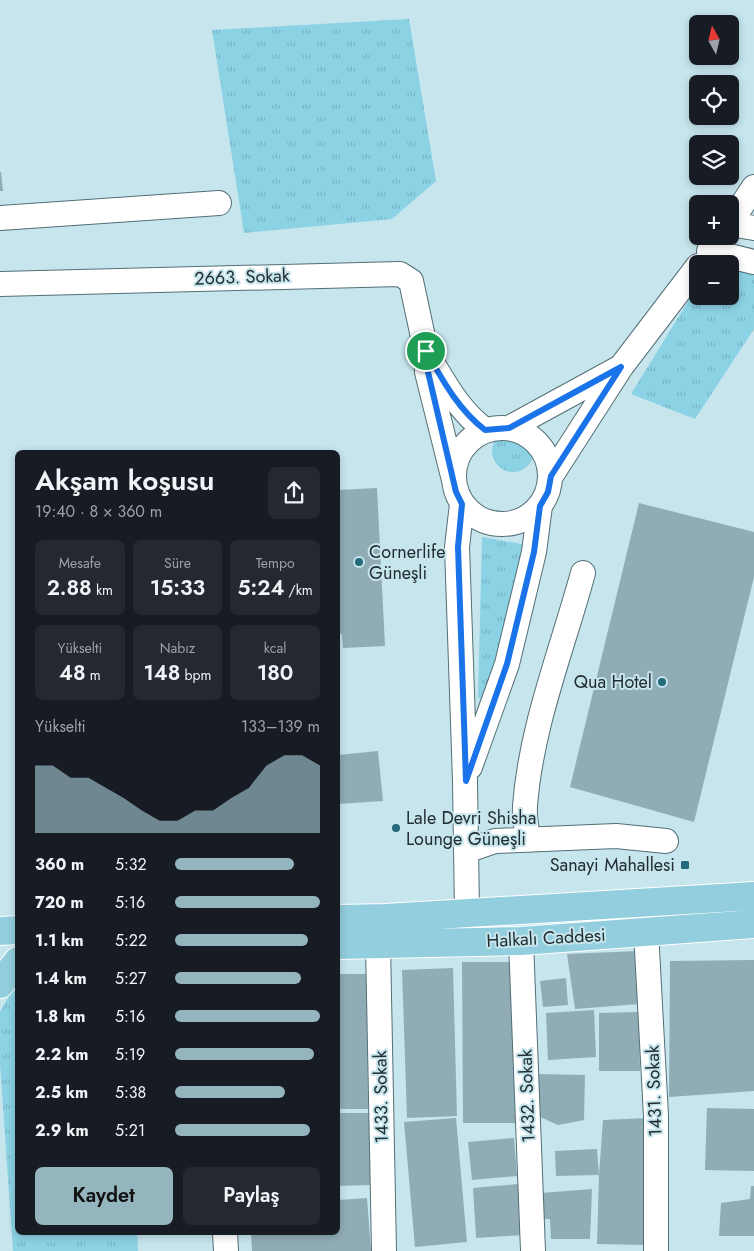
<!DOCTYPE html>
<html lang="tr">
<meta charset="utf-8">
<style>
:root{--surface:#171b24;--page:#242831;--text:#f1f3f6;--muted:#9ea1a6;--accent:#95b5be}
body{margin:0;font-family:Jost,sans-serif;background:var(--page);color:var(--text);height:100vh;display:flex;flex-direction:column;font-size:19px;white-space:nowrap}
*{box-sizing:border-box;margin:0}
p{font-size:16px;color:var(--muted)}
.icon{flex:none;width:28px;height:28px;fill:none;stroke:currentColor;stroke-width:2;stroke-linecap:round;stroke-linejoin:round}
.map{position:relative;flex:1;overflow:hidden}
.panel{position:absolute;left:15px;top:450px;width:325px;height:785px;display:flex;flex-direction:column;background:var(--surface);border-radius:8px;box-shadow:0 2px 8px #0003}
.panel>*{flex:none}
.needle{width:32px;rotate:352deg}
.controls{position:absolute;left:689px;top:15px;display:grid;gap:10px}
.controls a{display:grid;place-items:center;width:50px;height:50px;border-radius:8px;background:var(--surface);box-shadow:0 2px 8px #0003;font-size:25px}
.pin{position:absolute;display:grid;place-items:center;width:42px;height:42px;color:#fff;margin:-21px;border:2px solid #fff;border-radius:50%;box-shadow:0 1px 5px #0007}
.round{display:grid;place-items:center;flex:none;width:52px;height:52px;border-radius:8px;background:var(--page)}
.head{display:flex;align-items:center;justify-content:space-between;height:85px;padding:0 20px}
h1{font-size:28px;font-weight:600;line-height:38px}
.metrics{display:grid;grid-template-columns:repeat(3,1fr);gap:8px;height:85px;padding:5px 20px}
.metrics div{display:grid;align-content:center;border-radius:8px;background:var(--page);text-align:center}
.metrics b{font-size:21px;font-weight:600}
.metrics small{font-size:14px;font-weight:400}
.metrics p{font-size:14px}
.chart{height:140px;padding:10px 20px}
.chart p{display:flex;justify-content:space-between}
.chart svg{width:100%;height:90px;margin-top:5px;fill:var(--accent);opacity:.7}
.button{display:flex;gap:10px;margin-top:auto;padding:10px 20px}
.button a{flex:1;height:58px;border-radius:8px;background:var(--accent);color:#111;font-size:20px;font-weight:600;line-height:58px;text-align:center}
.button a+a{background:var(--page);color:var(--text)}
ul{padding:0 20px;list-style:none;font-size:16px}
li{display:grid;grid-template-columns:80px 60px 1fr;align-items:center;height:38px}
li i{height:12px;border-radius:6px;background:var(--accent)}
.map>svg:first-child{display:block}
.grass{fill:url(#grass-tufts)}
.building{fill:#90adb5}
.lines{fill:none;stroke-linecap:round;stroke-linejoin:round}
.minor-casing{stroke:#536f76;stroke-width:26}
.major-casing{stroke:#fff;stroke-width:30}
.minor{stroke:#fff;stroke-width:24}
.major{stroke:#92cedd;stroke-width:28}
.route-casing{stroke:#fff;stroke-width:10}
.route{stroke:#1a73e8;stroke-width:6}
.poi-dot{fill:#256a7a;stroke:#c6e5ed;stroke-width:2}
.labels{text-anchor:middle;stroke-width:4;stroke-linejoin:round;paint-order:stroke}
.street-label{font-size:18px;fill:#222e31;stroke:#c6e5ed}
.poi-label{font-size:18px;fill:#222e31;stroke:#c6e5ed;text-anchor:start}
</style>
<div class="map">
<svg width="754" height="1251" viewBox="0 0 754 1251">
<defs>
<pattern id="grass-tufts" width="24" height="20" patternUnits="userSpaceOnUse" patternTransform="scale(1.25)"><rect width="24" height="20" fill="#8cd2e5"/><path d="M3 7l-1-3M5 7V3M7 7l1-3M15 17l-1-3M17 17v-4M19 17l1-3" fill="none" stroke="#78b5c5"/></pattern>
</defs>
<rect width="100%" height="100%" fill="#c6e5ed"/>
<!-- grass -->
<path class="grass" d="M409 19 436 181 392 219 244 233 212 30Z
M730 267 754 271V329L695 419 631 394 697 287 698 296H730Z
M492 451a21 21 0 1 1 42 0a21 21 0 1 1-42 0Z
M482 537 527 545 484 699 478 698Z
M17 982 18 1232 137 1233 138 1251H13L0 1063V1012Z"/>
<!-- building -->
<path class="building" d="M0 172H1L3 191H0Z
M377 488 385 646 343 648 342 634H338V490Z
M639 503 754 532V577L694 822 570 787Z
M378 751 383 801 338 804V755Z
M639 951 640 1004 575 1009 567 954Z
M754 960V1091L669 1097 670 961Z
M462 962H515L517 1123H463Z
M453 968 457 1116 407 1118 402 970Z
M338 974H367L368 1109H338Z
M566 978 568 1005 543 1007 540 981Z
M594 1010 596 1057 548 1060 546 1013Z
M639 1012 640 1071H599V1013Z
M537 1074 585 1075 584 1120 558 1125 538 1116Z
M707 1108 754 1109V1171L705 1170Z
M338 1113H370L371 1185 338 1186Z
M456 1118 467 1242 415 1247 404 1122Z
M647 1118 645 1245 597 1244 599 1175 556 1176 555 1151 597 1149 599 1175 603 1120Z
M514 1138 517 1176 472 1180 468 1142Z
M518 1184 522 1235 476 1238 473 1188Z
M751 1186H754V1236H719L721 1203 750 1199Z
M592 1189 590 1239H551L550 1219H541V1193Z
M367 1198 371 1251H252L251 1232H338V1200Z"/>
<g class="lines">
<defs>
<path id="minor" d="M0 218 219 203
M730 223 754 187
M730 224 754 228
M709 251 754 262
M0 284 400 274 411 281 426 351 427 372 454 480
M433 364C448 389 461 412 485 430
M454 476a48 48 0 1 1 96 0a48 48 0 1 1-96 0Z
M509 428 619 368
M551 476 621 367 698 266
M462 504 457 547 465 781 467 912
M470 767 507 664 534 552 540 506
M528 840C527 829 524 817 525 806 531 726 562 650 583 573
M466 851 495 841 616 836 666 841
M646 931 656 1116V1251
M521 941 533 1251
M378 944 384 1251
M225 1232 226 1251"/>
<path id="major" d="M338 919 386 918 754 896
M0 931 18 930
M338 945 521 941 754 924
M0 984 18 961"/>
</defs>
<!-- minor casing -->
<use href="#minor" class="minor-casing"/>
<!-- major casing -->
<use href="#major" class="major-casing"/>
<!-- minor -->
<use href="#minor" class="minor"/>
<!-- major -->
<use href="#major" class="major"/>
</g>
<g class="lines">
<defs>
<path id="route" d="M426 351C443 381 458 409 485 430L509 428 621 367 551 476 548 492 540 506 534 552 507 664 466 781 458 547 462 504 456 492 428 372Z"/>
</defs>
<!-- route casing -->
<use href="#route" class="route-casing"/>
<!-- route -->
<use href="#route" class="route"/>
</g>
<!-- markers -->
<g class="poi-dot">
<circle cx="359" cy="562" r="5"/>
<circle cx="662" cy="682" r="5"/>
<circle cx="396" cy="828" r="5"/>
<rect x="680" y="860" width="10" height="10" rx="2.5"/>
</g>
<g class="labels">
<!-- street labels -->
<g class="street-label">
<text transform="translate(242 277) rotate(-2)" y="6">2663. Sokak</text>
<text transform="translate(546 938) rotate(-3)" y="6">Halkalı Caddesi</text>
<text transform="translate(654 1091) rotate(-92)" y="6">1431. Sokak</text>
<text transform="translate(527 1096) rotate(-92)" y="6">1432. Sokak</text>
<text transform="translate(381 1097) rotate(-91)" y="6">1433. Sokak</text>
</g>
<!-- poi labels -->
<g class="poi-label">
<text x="369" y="558">Cornerlife<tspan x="369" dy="21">Güneşli</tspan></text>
<text x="652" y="688" text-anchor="end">Qua Hotel</text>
<text x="406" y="824">Lale Devri Shisha<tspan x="406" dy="21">Lounge Güneşli</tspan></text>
<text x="675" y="871" text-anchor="end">Sanayi Mahallesi</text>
</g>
</g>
</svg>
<div class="controls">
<a><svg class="needle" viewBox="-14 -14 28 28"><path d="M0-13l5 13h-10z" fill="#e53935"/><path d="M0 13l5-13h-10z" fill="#9ea1a6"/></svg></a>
<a><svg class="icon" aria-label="locate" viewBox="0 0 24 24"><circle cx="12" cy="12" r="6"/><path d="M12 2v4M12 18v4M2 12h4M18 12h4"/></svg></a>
<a><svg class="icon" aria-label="layers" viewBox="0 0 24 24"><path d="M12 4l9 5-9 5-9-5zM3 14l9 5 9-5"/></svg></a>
<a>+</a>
<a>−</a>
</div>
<div class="pin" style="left:426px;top:351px;background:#1e9e55"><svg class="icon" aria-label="arrive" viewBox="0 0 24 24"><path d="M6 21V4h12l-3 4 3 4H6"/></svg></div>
<section class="panel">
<div class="head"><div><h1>Akşam koşusu</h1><p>19:40 · 8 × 360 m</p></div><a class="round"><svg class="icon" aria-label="share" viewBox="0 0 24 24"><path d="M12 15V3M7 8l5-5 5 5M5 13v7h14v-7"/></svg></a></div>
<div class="metrics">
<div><p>Mesafe</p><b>2.88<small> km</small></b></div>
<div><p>Süre</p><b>15:33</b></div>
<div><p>Tempo</p><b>5:24<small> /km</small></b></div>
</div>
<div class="metrics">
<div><p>Yükselti</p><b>48<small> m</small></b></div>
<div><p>Nabız</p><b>148<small> bpm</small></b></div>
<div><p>kcal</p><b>180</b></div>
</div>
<div class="chart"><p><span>Yükselti</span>133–139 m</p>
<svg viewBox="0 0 160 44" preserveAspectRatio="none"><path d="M0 44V11L10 11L20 17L30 17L40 22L50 27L60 33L70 38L80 38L90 33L100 33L110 27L120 22L130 11L140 6L150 6L160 11V44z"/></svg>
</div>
<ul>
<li><b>360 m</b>5:32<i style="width:82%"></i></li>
<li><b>720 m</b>5:16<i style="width:100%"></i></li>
<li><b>1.1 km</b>5:22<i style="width:92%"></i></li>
<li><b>1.4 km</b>5:27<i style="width:87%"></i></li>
<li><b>1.8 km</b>5:16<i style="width:100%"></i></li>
<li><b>2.2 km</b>5:19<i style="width:96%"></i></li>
<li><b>2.5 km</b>5:38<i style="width:76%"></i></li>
<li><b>2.9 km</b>5:21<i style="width:93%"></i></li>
</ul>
<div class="button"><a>Kaydet</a><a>Paylaş</a></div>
</section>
</div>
